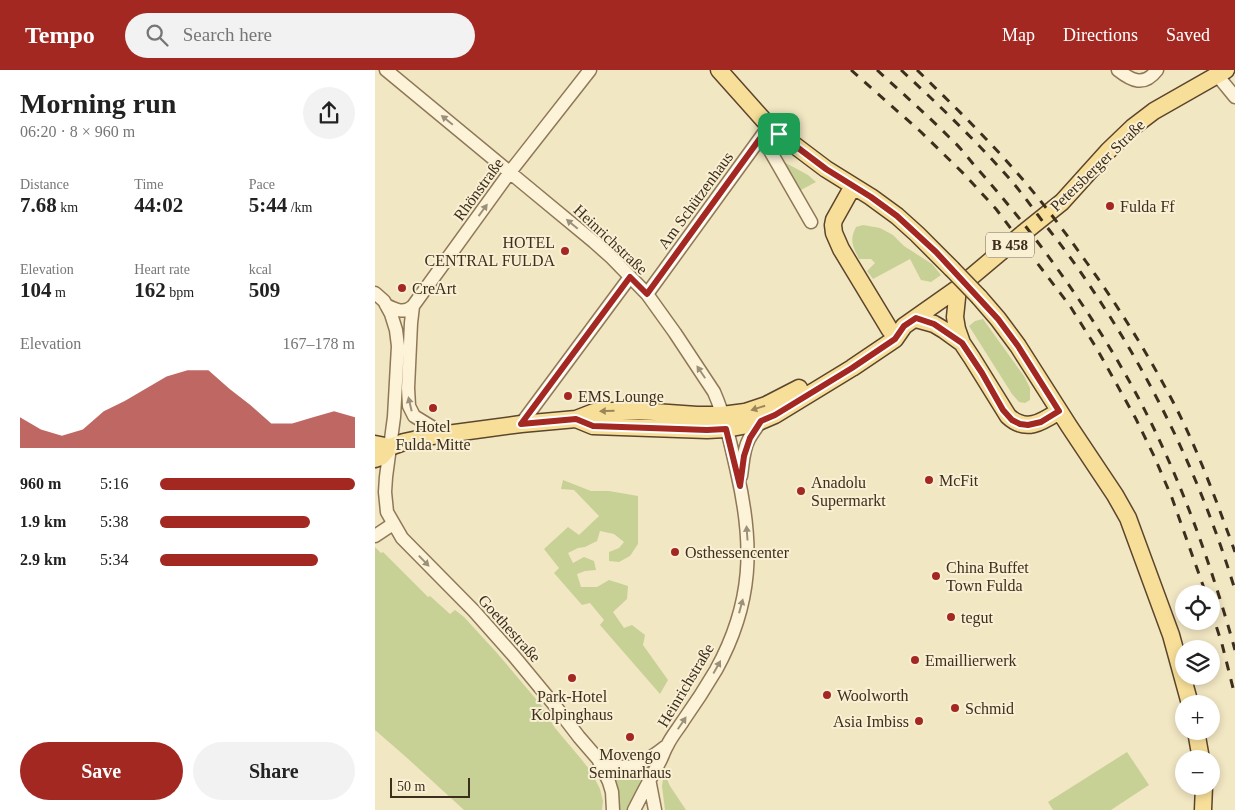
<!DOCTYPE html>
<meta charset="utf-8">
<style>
:root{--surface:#fff;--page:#f2f2f2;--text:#222;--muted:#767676;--accent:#a32822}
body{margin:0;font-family:"Times New Roman",serif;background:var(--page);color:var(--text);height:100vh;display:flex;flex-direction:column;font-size:19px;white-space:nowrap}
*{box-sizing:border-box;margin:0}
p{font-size:16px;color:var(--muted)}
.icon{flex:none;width:28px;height:28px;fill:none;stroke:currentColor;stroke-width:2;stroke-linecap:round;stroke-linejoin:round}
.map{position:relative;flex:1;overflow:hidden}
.sheet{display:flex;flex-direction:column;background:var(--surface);width:375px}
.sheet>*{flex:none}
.tools{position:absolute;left:800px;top:515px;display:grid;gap:10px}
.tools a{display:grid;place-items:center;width:45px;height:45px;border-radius:50%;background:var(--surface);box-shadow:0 2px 8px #0003;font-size:25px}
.scale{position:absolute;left:15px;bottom:12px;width:80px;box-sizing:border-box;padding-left:5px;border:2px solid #3d2e1d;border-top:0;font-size:14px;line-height:18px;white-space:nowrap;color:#3d2e1d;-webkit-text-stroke:4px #f9f0d4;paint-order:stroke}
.pin{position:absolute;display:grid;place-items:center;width:42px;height:42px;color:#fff;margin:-21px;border-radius:10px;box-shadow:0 2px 8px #0006}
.round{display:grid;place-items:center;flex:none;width:52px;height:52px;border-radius:26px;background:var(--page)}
.overview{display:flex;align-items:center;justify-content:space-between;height:85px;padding:0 20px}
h1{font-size:28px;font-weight:800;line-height:38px}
.figures{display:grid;grid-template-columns:repeat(3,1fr);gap:8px;height:85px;padding:5px 20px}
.figures div{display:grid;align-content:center}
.figures b{font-size:21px;font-weight:800}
.figures small{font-size:14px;font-weight:400}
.figures p{font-size:14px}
.chart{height:140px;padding:10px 20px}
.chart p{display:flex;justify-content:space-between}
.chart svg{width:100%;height:90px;margin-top:5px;fill:var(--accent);opacity:.7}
.primary-button{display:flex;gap:10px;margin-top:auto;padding:10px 20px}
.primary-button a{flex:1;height:58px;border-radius:30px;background:var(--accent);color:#fff;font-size:20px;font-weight:800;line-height:58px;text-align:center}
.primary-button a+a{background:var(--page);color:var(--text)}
ul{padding:0 20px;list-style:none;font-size:16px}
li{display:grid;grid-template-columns:80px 60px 1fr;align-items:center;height:38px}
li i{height:12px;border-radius:6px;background:var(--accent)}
header{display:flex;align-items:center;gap:30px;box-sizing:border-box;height:70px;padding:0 25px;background:var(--accent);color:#fff}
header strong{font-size:24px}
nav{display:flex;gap:28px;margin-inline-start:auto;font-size:18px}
.search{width:350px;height:45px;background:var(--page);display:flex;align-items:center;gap:12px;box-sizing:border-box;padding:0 18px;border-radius:28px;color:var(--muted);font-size:19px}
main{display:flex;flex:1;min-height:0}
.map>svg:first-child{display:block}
.green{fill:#c7d196}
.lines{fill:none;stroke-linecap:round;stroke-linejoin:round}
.minor-casing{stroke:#8f7858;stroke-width:15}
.major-casing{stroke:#5c452d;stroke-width:19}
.minor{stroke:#fcf3d8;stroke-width:12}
.major{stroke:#f8df99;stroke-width:16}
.rail{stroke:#3d2e1d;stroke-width:3;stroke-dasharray:9 9;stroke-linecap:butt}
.major-bridge-casing{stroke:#5c452d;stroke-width:19;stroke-linecap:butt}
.major-bridge{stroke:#f8df99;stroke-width:16}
.oneway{fill:#9c907a}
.oneway2{fill:#9a865b}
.route-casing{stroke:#fff;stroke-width:10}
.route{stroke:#a32822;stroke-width:6}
.poi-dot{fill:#a32822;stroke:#f9f0d4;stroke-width:2}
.labels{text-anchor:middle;stroke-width:4;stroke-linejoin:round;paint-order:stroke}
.shield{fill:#f9f0d4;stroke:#756854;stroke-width:1}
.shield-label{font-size:15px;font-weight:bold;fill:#3d2e1d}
.street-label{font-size:16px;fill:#3d2e1d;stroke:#f9f0d4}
.poi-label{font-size:16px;fill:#3d2e1d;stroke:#f9f0d4;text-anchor:start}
</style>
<header>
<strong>Tempo</strong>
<div class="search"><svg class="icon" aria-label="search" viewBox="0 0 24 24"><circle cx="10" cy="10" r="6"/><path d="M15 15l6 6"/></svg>Search here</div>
<nav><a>Map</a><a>Directions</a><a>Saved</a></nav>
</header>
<main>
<section class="sheet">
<div class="overview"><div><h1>Morning run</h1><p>06:20 · 8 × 960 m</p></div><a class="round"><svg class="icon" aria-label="share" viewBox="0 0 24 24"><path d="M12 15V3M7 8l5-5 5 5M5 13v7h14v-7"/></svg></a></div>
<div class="figures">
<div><p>Distance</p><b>7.68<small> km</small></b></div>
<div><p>Time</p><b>44:02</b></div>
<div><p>Pace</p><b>5:44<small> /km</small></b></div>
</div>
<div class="figures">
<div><p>Elevation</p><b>104<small> m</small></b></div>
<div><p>Heart rate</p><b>162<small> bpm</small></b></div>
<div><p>kcal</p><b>509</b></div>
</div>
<div class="chart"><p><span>Elevation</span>167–178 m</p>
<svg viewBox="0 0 160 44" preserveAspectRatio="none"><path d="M0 44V29L10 35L20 38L30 35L40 26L50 21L60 15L70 9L80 6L90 6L100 15L110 23L120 32L130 32L140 29L150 26L160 29V44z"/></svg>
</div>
<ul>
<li><b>960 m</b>5:16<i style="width:100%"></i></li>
<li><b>1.9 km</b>5:38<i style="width:77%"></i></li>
<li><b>2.9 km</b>5:34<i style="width:81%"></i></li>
</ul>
<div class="primary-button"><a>Save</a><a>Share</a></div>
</section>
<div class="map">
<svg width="860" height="740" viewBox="0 0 860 740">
<rect width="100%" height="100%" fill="#f2e7c3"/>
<!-- green -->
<path class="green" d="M409 92 433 105 441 112 424 121Z
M488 155 505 158 518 165 529 176 557 194 566 205 556 212 546 210 535 189 498 209 492 201 500 193 496 189H484C478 176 474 171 481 157Z
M608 249 649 306 655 318V330L650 333 644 332 637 324 594 256 600 251Z
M188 410 216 421H234L263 426V474L255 486 244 492 234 491V482L244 478 249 472 239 464 225 461 222 471 210 477 203 478 193 483 198 493 209 487 219 491 221 500 210 501 202 504 206 517H222L234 510 253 516 252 529 238 542 249 558 257 555 270 565 268 575 293 610 285 624 225 555 229 550 215 533 207 535 179 503 184 498 169 479 193 457 204 465 224 446 199 420 186 419Z
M0 477 6 483 8 482 53 527 55 526 75 544 80 540 89 547 122 583 166 635 180 658 207 690 217 703 225 719 228 731 227 740H89L31 687 0 660Z
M752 682 774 715 736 740H678L673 732Z
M237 701 249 703 262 701 267 707 252 740H244C244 726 244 714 237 701Z
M289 703 295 716 311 740H290L287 716Z"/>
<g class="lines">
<defs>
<path id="minor" d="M11 0 219 172 237 188 272 224 300 263 339 322C350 347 356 375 362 402 379 475 378 533 341 600 331 617 320 634 308 651 303 659 296 667 292 676 289 681 287 688 284 693 275 709 267 724 259 740
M743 0C757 11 769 17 782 0
M842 5 860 27
M386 68 390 72 436 152
M0 223 9 231 16 244 21 260 23 276 19 347 11 407 10 422 12 442 27 468 99 541 138 585 181 637 204 667 223 689 234 712 237 722 238 740
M272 224 394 56
M11 235C21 240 29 244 38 236L135 102 215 0
M38 236 36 253 33 318 34 336 39 346 70 365
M146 354 255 207
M366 406C368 393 368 380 374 369 377 363 382 357 386 351
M0 466 18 454
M223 689C252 705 267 695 290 677
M274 709 280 740"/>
<path id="major" d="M344 0 394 56 451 99 496 127 522 146 542 164 577 199
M478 116 459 150 458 155 459 163 466 179 515 260
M583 218 580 247 582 259 587 273 597 288 633 346C651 363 667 352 684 341
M604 227 623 249 643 276 694 356 740 425 753 448 796 565 815 634
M541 249 559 254 569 260 587 273
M201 349 218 356 332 360 351 359 373 355 386 351 400 345 477 298 520 269 529 256 583 218 646 165 687 132 733 81 758 57 779 41 851 0
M0 374 15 377 29 372 57 366 146 354 201 349 219 342 227 341H265L322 345H347L370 342 391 335 424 318
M0 389 6 387 15 377
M821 661 826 689
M828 740 829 716"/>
</defs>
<!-- minor casing -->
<use href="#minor" class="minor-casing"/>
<!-- major casing -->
<use href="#major" class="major-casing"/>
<!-- minor -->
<use href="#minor" class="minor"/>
<!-- major -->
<use href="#major" class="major"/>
<!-- rail -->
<path class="rail" d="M476 0 546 62 590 105 621 139 695 236 722 279 761 349 779 386 797 428 831 524
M502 0C526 22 551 44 574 67 583 75 591 85 599 95 616 114 632 133 648 153 691 208 731 267 764 329 806 409 836 494 860 580
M526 0C563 34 600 70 633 107 648 124 661 143 675 161 696 187 714 214 732 242 787 328 830 421 860 520
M542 0C579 36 616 72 650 112 672 138 692 165 712 193 743 236 771 281 796 328 822 377 841 430 860 482
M836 540 847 574 860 626"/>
<defs>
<path id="major-bridge" d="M577 199 604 227"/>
</defs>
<!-- major-bridge casing -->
<use href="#major-bridge" class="major-bridge-casing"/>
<!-- major-bridge -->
<use href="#major-bridge" class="major-bridge"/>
</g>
<!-- one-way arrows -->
<defs><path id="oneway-solid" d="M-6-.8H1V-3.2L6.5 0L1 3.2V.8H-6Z" transform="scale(1.25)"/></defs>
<g class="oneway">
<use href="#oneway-solid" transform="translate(72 50) rotate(-141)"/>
<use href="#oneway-solid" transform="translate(108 140) rotate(-54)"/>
<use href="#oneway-solid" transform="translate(197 154) rotate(-140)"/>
<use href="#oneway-solid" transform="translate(326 302) rotate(-124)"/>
<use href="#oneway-solid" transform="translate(35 334) rotate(-103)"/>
<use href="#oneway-solid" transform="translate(372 463) rotate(-94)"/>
<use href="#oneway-solid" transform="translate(49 491) rotate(46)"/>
<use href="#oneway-solid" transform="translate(366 536) rotate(-75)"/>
<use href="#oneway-solid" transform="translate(342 597) rotate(-61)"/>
<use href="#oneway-solid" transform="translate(307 653) rotate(-56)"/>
</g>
<g class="oneway2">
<use href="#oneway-solid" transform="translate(383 338) rotate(162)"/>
<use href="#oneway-solid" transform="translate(232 341) rotate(179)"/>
</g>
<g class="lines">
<defs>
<path id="route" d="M394 56 451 99 496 127 522 146 561 182 623 249 643 276 684 341 666 352 653 355 645 354 637 350 628 340 607 303 587 273 559 254 541 248 529 256 520 269 477 298 400 345 386 351 375 368 369 386 365 416 351 359 332 360 218 356 201 349 146 354 255 207 272 224Z"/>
</defs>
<!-- route casing -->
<use href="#route" class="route-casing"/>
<!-- route -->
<use href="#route" class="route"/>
</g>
<!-- markers -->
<g class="poi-dot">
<circle cx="735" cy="136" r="5"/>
<circle cx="190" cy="181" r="5"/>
<circle cx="27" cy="218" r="5"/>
<circle cx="193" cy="326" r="5"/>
<circle cx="58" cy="338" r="5"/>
<circle cx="554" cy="410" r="5"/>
<circle cx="426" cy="421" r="5"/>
<circle cx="300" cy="482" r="5"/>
<circle cx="561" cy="506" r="5"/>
<circle cx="576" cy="547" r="5"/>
<circle cx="540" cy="590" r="5"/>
<circle cx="197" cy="608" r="5"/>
<circle cx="452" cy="625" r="5"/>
<circle cx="580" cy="638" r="5"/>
<circle cx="544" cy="651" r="5"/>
<circle cx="255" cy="667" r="5"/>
</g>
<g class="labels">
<!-- shield labels -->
<rect class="shield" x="611" y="162.5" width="48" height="25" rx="4"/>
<g class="shield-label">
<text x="635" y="180">B 458</text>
</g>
<!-- street labels -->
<g class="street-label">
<text transform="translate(722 95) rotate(-44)" y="6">Petersberger Straße</text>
<text transform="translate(103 119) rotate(-54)" y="6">Rhönstraße</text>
<text transform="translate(320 130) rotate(-54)" y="6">Am Schützenhaus</text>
<text transform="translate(236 169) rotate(43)" y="6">Heinrichstraße</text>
<text transform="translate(135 558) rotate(48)" y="6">Goethestraße</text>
<text transform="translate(310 615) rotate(-59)" y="6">Heinrichstraße</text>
</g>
<!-- poi labels -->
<g class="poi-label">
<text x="745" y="142">Fulda Ff</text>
<text x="180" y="178" text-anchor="end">HOTEL<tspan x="180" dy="18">CENTRAL FULDA</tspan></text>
<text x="37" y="224">CreArt</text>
<text x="203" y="332">EMS Lounge</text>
<text x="58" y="362" text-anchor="middle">Hotel<tspan x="58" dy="18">Fulda Mitte</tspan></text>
<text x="564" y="416">McFit</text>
<text x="436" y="418">Anadolu<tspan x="436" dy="18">Supermarkt</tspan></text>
<text x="310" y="488">Osthessencenter</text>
<text x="571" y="503">China Buffet<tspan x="571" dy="18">Town Fulda</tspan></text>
<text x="586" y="553">tegut</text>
<text x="550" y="596">Emaillierwerk</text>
<text x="462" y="631">Woolworth</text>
<text x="197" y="632" text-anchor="middle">Park-Hotel<tspan x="197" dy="18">Kolpinghaus</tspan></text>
<text x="590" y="644">Schmid</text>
<text x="534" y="657" text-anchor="end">Asia Imbiss</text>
<text x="255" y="690" text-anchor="middle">Movengo<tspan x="255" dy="18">Seminarhaus</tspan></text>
</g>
</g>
</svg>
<div class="tools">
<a><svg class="icon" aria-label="locate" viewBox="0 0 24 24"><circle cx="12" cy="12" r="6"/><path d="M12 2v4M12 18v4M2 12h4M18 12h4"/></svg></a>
<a><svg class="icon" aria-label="layers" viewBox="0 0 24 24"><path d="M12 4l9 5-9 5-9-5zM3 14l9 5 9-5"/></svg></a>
<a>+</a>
<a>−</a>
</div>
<div class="scale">50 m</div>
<div class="pin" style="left:404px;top:64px;background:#1e9e55"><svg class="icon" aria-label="arrive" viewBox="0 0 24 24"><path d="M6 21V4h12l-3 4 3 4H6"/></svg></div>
</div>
</main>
